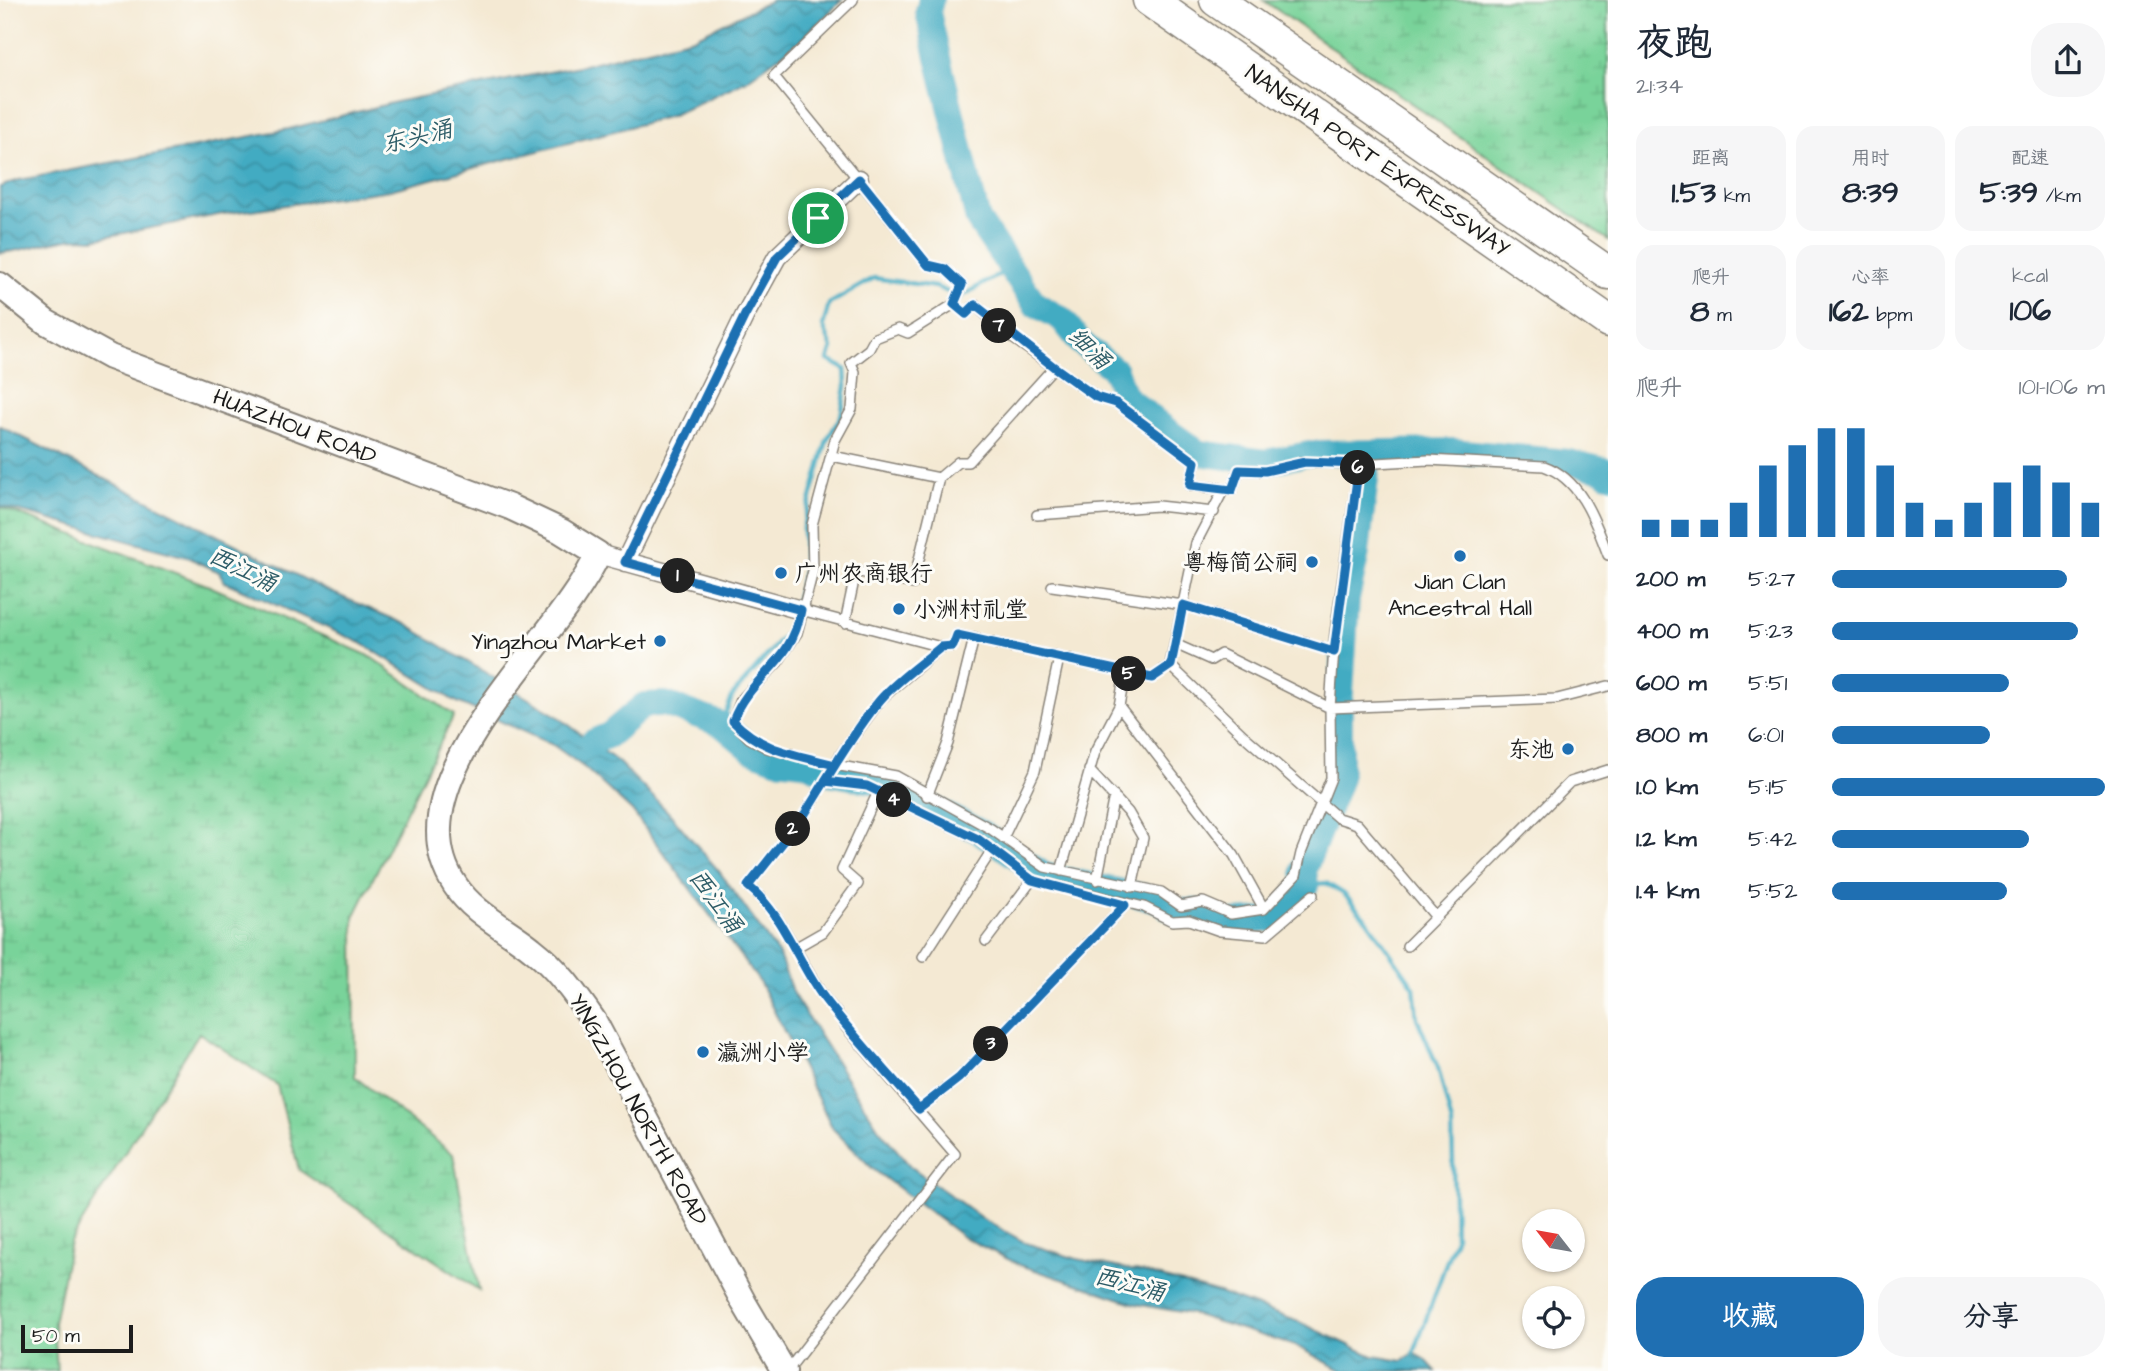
<!DOCTYPE html>
<html lang="zh">
<meta charset="utf-8">
<style>
:root{--surface:#fff;--page:#f6f6f7;--text:#1f2937;--muted:#747a83;--accent:#1f6fb2}
body{margin:0;font-family:"Architects Daughter","LXGW WenKai TC",sans-serif;background:var(--page);color:var(--text);height:100vh;display:flex;flex-direction:column;font-size:26px;white-space:nowrap}
*{box-sizing:border-box;margin:0}
p{font-size:23px;color:var(--muted)}
.icon{flex:none;width:38px;height:38px;fill:none;stroke:currentColor;stroke-width:2;stroke-linecap:round;stroke-linejoin:round}
.map{position:relative;flex:1;overflow:hidden}
.side{display:flex;flex-direction:column;background:var(--surface);width:525px}
.side>*{flex:none}
.needle{width:46px;rotate:301deg}
.tools{position:absolute;left:1522px;top:1209px;display:grid;gap:14px}
.tools a{display:grid;place-items:center;width:63px;height:63px;border-radius:50%;background:var(--surface);box-shadow:0 2px 5px #0004;font-size:35px}
.scale{position:absolute;left:21px;bottom:18px;width:112px;box-sizing:border-box;padding-left:7px;border:4px solid #1c1c1c;border-top:0;font-size:19px;line-height:24px;white-space:nowrap;color:#1c1c1c;-webkit-text-stroke:5px #fdfcf7;paint-order:stroke}
.pin{position:absolute;display:grid;place-items:center;width:60px;height:60px;color:#fff;margin:-30px;border:4px solid #fff;border-radius:50%;box-shadow:0 2px 7px #0007}
.km{position:absolute;width:35px;height:35px;margin:-18px;border-radius:50%;background:#222;color:#fff;font-size:19px;line-height:35px;text-align:center}
.round{display:grid;place-items:center;flex:none;width:74px;height:74px;border-radius:28px;background:var(--page)}
.head{display:flex;align-items:center;justify-content:space-between;height:119px;padding:0 28px}
h1{font-size:38px;font-weight:800;line-height:52px}
.stats{display:grid;grid-template-columns:repeat(3,1fr);gap:10px;height:119px;padding:7px 28px}
.stats div{display:grid;align-content:center;border-radius:18px;background:var(--page);text-align:center}
.stats b{font-size:30px;font-weight:800}
.stats small{font-size:19px;font-weight:400}
.stats p{font-size:19px}
.chart{height:196px;padding:14px 28px}
.chart p{display:flex;justify-content:space-between}
.chart svg{width:100%;height:126px;margin-top:7px;stroke:var(--accent);stroke-width:6}
.action{display:flex;gap:14px;margin-top:auto;padding:14px 28px}
.action a{flex:1;height:80px;border-radius:28px;background:var(--accent);color:#fff;font-size:28px;font-weight:800;line-height:80px;text-align:center}
.action a+a{background:var(--page);color:var(--text)}
ul{padding:0 28px;list-style:none;font-size:23px}
li{display:grid;grid-template-columns:112px 84px 1fr;align-items:center;height:52px}
li i{height:18px;border-radius:9px;background:var(--accent)}
main{display:flex;flex:1;min-height:0}
.map>svg:first-child{display:block}
.wetland{fill:url(#wetland-marsh);stroke:#4a785b;stroke-width:2}
.water{fill:url(#water-waves);stroke:#2f646f;stroke-width:2}
.lines{fill:none;stroke-linecap:round;stroke-linejoin:round}
.stream{stroke:#42abc2;stroke-width:4.5}
.river{stroke:#42abc2;stroke-width:26}
.lane-casing{stroke:#888278;stroke-width:12}
.street-casing{stroke:#888278;stroke-width:21}
.secondary-casing{stroke:#888278;stroke-width:28}
.highway-casing{stroke:#888278;stroke-width:35}
.lane{stroke:#fff;stroke-width:9}
.street{stroke:#fff;stroke-width:18}
.secondary{stroke:#fff;stroke-width:24}
.highway{stroke:#fff;stroke-width:32}
.route-casing{stroke:#fff;stroke-width:14}
.route{stroke:#1f6fb2;stroke-width:9}
.poi-dot{fill:#1f6fb2;stroke:#fdfcf7;stroke-width:2.5}
.labels{text-anchor:middle;stroke-width:6;stroke-linejoin:round;paint-order:stroke}
.street-label{font-size:23px;fill:#1c1c1c;stroke:#fdfcf7}
.poi-label{font-size:23px;fill:#1c1c1c;stroke:#fdfcf7;text-anchor:end}
.water-label{font-size:24px;font-style:italic;fill:#2d5c67;stroke:#fdfcf7}
</style>
<main>
<div class="map">
<svg width="1608" height="1371" viewBox="0 0 1608 1371">
<defs>
<pattern id="wetland-marsh" width="20" height="14" patternUnits="userSpaceOnUse" patternTransform="scale(1.75)"><rect width="20" height="14" fill="#79d39a"/><path d="M1 5h8M5 5V1M11 12h8M15 12V8" fill="none" stroke="#68b584"/></pattern>
<pattern id="water-waves" width="16" height="10" patternUnits="userSpaceOnUse" patternTransform="scale(1.75)"><rect width="16" height="10" fill="#42abc2"/><path d="M0 5q4-4 8 0t8 0" fill="none" stroke="#368a9d"/></pattern>
</defs>
<rect width="100%" height="100%" fill="#fdfcf7"/>
<filter id="ink" filterUnits="userSpaceOnUse"><feTurbulence type="fractalNoise" baseFrequency=".0143" numOctaves="2"/><feDisplacementMap in="SourceGraphic" scale="14" xChannelSelector="R" yChannelSelector="G"/><feConvolveMatrix kernelMatrix="1 2 1 2 8 2 1 2 1" color-interpolation-filters="sRGB"/></filter>
<filter id="wash" filterUnits="userSpaceOnUse"><feTurbulence type="fractalNoise" baseFrequency=".00686" numOctaves="4" result="noise"/><feDisplacementMap in="SourceGraphic" scale="28" xChannelSelector="R" yChannelSelector="G"/><feGaussianBlur stdDeviation="1.57" result="paint"/><feColorMatrix in="noise" values="0 0 0 0 0 0 0 0 0 0 0 0 0 0 0 0 0 1.4 0 .05"/><feComposite in="paint" operator="in"/></filter>
<g filter="url(#wash)">
<rect width="100%" height="100%" fill="#f4e9d3"/>
<!-- wetland -->
<path class="wetland" d="M1263 0H1608V240Z
M0 507 207 585 369 656 454 715 354 917 355 1077 453 1154 479 1290 299 1170 277 1085 199 1033 70 1242 54 1323 57 1371H0Z"/>
<!-- water -->
<path class="water" d="M772 0H842L800 41 745 81 671 116 390 190 223 214 93 239C60 235 34 250 0 253V187L19 180 289 129 400 101 579 66 693 38Z
M0 426 324 589 405 624 557 716 618 762 669 813 719 871 779 955 793 994 879 1129 910 1166 983 1219 1026 1243 1077 1259 1150 1274 1219 1293 1299 1322 1373 1356 1403 1361 1414 1353 1425 1359 1436 1371H1343L1298 1347 1192 1314 1136 1304 1020 1265 963 1237 873 1169 833 1129 759 981 632 811 585 768 553 745 453 700 361 643 225 582 219 572 190 558 0 506Z"/>
<g class="lines">
<!-- stream -->
<path class="stream" d="M795 604 804 569 803 527 827 440 841 416 846 386 845 369 828 360 832 348 823 326 829 304 874 278 936 287 960 297 1009 269
M721 724 733 695 789 630 793 612
M1306 885 1326 883 1344 894 1367 920 1414 987 1417 1018 1438 1068 1452 1124 1455 1238 1414 1353"/>
<!-- river -->
<path class="river" d="M931 0 928 12 939 62 978 220 1035 304 1062 319 1081 343 1115 370 1124 396 1168 431 1199 453 1265 462 1315 453 1453 451 1568 462 1604 470 1608 474
M593 742 609 735 644 705 665 704 721 724 752 750 776 759 804 762 828 773 874 781 931 807 982 833 1044 875 1155 899 1175 911H1196L1225 923 1276 919 1306 885 1304 870 1340 778V707L1347 599 1357 552 1369 454"/>
</g>
</g>
<g filter="url(#ink)">
<g class="lines">
<defs>
<path id="lane" d="M853 0 774 76 928 265 945 269 962 285 954 304
M832 456 939 478 958 462H968L1054 367
M1359 464 1335 633 1330 708 1331 778 1301 853 1296 875 1264 909 1231 914 1203 902 1181 906 1161 892 1045 867 991 829 896 776 835 765 767 748 749 738 733 721 741 700 778 662 797 633 813 571 812 525 835 440 852 409 855 372 851 363 869 349 875 338 898 329 908 333 954 304 966 314 975 305 1014 339 1096 397 1116 403 1195 462 1190 485 1232 490 1239 470 1265 471 1305 462 1359 464 1428 460 1544 466C1581 479 1595 521 1608 555
M1037 515 1158 506 1214 512
M1052 586 1183 605 1334 652
M801 610 941 647
M845 623 856 571 913 584 939 478
M1175 644 1211 660 1221 654 1330 708 1557 699 1608 686
M1170 665 1196 543 1224 489
M1119 706 1234 855 1264 909
M1089 770 1128 812 1143 838 1132 887
M825 781 867 786 978 839 1032 880 1144 907 1172 921 1189 920 1220 931 1266 935 1313 895
M927 796 948 743 974 638
M1003 838 1035 771 1059 658
M1061 871 1095 752 1119 706 1125 673
M1097 880 1114 796
M986 941 1032 880
M1407 946 1436 917
M795 948 823 932 858 884 842 870 878 792
M923 957 992 850
M919 1109 959 1078 1125 905
M788 1370 955 1154 846 1027C840 1015 831 1007 823 996 798 960 783 914 748 886L803 817 841 754 881 699 941 647 953 646 957 635 1152 678 1170 665 1243 735 1338 818 1357 824 1436 917 1570 782 1608 770"/>
<path id="street" d="M598 554 801 610
M625 562 745 315 777 257 859 179"/>
<path id="secondary" d="M0 285 46 322 110 357 510 507 561 531 598 554C559 643 386 781 455 885 474 914 506 928 532 949 558 969 575 994 594 1021L744 1303 784 1371"/>
<path id="highway" d="M1149 0 1608 321
M1216 0 1608 273"/>
</defs>
<!-- lane casing -->
<use href="#lane" class="lane-casing"/>
<!-- street casing -->
<use href="#street" class="street-casing"/>
<!-- secondary casing -->
<use href="#secondary" class="secondary-casing"/>
<!-- highway casing -->
<use href="#highway" class="highway-casing"/>
<!-- lane -->
<use href="#lane" class="lane"/>
<!-- street -->
<use href="#street" class="street"/>
<!-- secondary -->
<use href="#secondary" class="secondary"/>
<!-- highway -->
<use href="#highway" class="highway"/>
</g>
</g>
<g class="lines" filter="url(#ink)">
<defs>
<path id="route" d="M818 218 777 257 745 315 625 562 801 610C792 665 751 674 733 721 763 752 795 754 835 765L803 817 748 886C784 915 797 962 824 998 853 1036 887 1072 919 1109L959 1078 1125 905 1032 880 978 839 867 786 825 781C842 754 859 725 880 700 897 680 921 664 941 647L953 646 957 635 1152 678 1171 665 1183 605 1334 652 1359 464 1305 462 1265 471 1239 470 1232 490 1190 485 1195 462 1116 403 1096 397 1054 367 975 305 966 314 954 304 962 285 945 269 928 265 859 179 818 218"/>
</defs>
<!-- route casing -->
<use href="#route" class="route-casing"/>
<!-- route -->
<use href="#route" class="route"/>
</g>
<!-- markers -->
<g class="poi-dot">
<circle cx="1460" cy="556" r="7"/>
<circle cx="1312" cy="562" r="7"/>
<circle cx="781" cy="573" r="7"/>
<circle cx="899" cy="609" r="7"/>
<circle cx="660" cy="641" r="7"/>
<circle cx="1568" cy="749" r="7"/>
<circle cx="703" cy="1052" r="7"/>
</g>
<g class="labels">
<!-- street labels -->
<g class="street-label">
<text transform="translate(1378 160) rotate(35)" y="8">NANSHA PORT EXPRESSWAY</text>
<text transform="translate(295 426) rotate(21)" y="8">HUAZHOU ROAD</text>
<text transform="translate(639 1109) rotate(61)" y="8">YINGZHOU NORTH ROAD</text>
</g>
<!-- poi labels -->
<g class="poi-label">
<text x="1298" y="570">粤梅简公祠</text>
<text x="795" y="581" text-anchor="start">广州农商银行</text>
<text x="1460" y="589" text-anchor="middle">Jian Clan<tspan x="1460" dy="26">Ancestral Hall</tspan></text>
<text x="913" y="617" text-anchor="start">小洲村礼堂</text>
<text x="646" y="649">Yingzhou Market</text>
<text x="1554" y="757">东池</text>
<text x="717" y="1060" text-anchor="start">瀛洲小学</text>
</g>
<!-- water labels -->
<g class="water-label">
<text transform="translate(417 136) rotate(-13)" y="8">东头涌</text>
<text transform="translate(1090 348) rotate(45)" y="8">细涌</text>
<text transform="translate(243 569) rotate(26)" y="8">西江涌</text>
<text transform="translate(716 901) rotate(54)" y="8">西江涌</text>
<text transform="translate(1130 1284) rotate(15)" y="8">西江涌</text>
</g>
</g>
</svg>
<div class="tools">
<a><svg class="needle" viewBox="-14 -14 28 28"><path d="M0-13l5 13h-10z" fill="#e53935"/><path d="M0 13l5-13h-10z" fill="#747a83"/></svg></a>
<a><svg class="icon" aria-label="locate" viewBox="0 0 24 24"><circle cx="12" cy="12" r="6"/><path d="M12 2v4M12 18v4M2 12h4M18 12h4"/></svg></a>
</div>
<div class="scale">50 m</div>
<div class="pin" style="left:818px;top:218px;background:#1e9e55"><svg class="icon" aria-label="arrive" viewBox="0 0 24 24"><path d="M6 21V4h12l-3 4 3 4H6"/></svg></div>
<b class="km" style="left:678px;top:576px">1</b>
<b class="km" style="left:793px;top:829px">2</b>
<b class="km" style="left:991px;top:1044px">3</b>
<b class="km" style="left:894px;top:800px">4</b>
<b class="km" style="left:1129px;top:674px">5</b>
<b class="km" style="left:1358px;top:468px">6</b>
<b class="km" style="left:999px;top:326px">7</b>
</div>
<section class="side">
<div class="head"><div><h1>夜跑</h1><p>21:34</p></div><a class="round"><svg class="icon" aria-label="share" viewBox="0 0 24 24"><path d="M12 15V3M7 8l5-5 5 5M5 13v7h14v-7"/></svg></a></div>
<div class="stats">
<div><p>距离</p><b>1.53<small> km</small></b></div>
<div><p>用时</p><b>8:39</b></div>
<div><p>配速</p><b>5:39<small> /km</small></b></div>
</div>
<div class="stats">
<div><p>爬升</p><b>8<small> m</small></b></div>
<div><p>心率</p><b>162<small> bpm</small></b></div>
<div><p>kcal</p><b>106</b></div>
</div>
<div class="chart"><p><span>爬升</span>101–106 m</p>
<svg viewBox="0 0 160 44" preserveAspectRatio="none"><path d="M5 44V38M15 44V38M25 44V38M35 44V32M45 44V19M55 44V12M65 44V6M75 44V6M85 44V19M95 44V32M105 44V38M115 44V32M125 44V25M135 44V19M145 44V25M155 44V32"/></svg>
</div>
<ul>
<li><b>200 m</b>5:27<i style="width:86%"></i></li>
<li><b>400 m</b>5:23<i style="width:90%"></i></li>
<li><b>600 m</b>5:51<i style="width:65%"></i></li>
<li><b>800 m</b>6:01<i style="width:58%"></i></li>
<li><b>1.0 km</b>5:15<i style="width:100%"></i></li>
<li><b>1.2 km</b>5:42<i style="width:72%"></i></li>
<li><b>1.4 km</b>5:52<i style="width:64%"></i></li>
</ul>
<div class="action"><a>收藏</a><a>分享</a></div>
</section>
</main>
